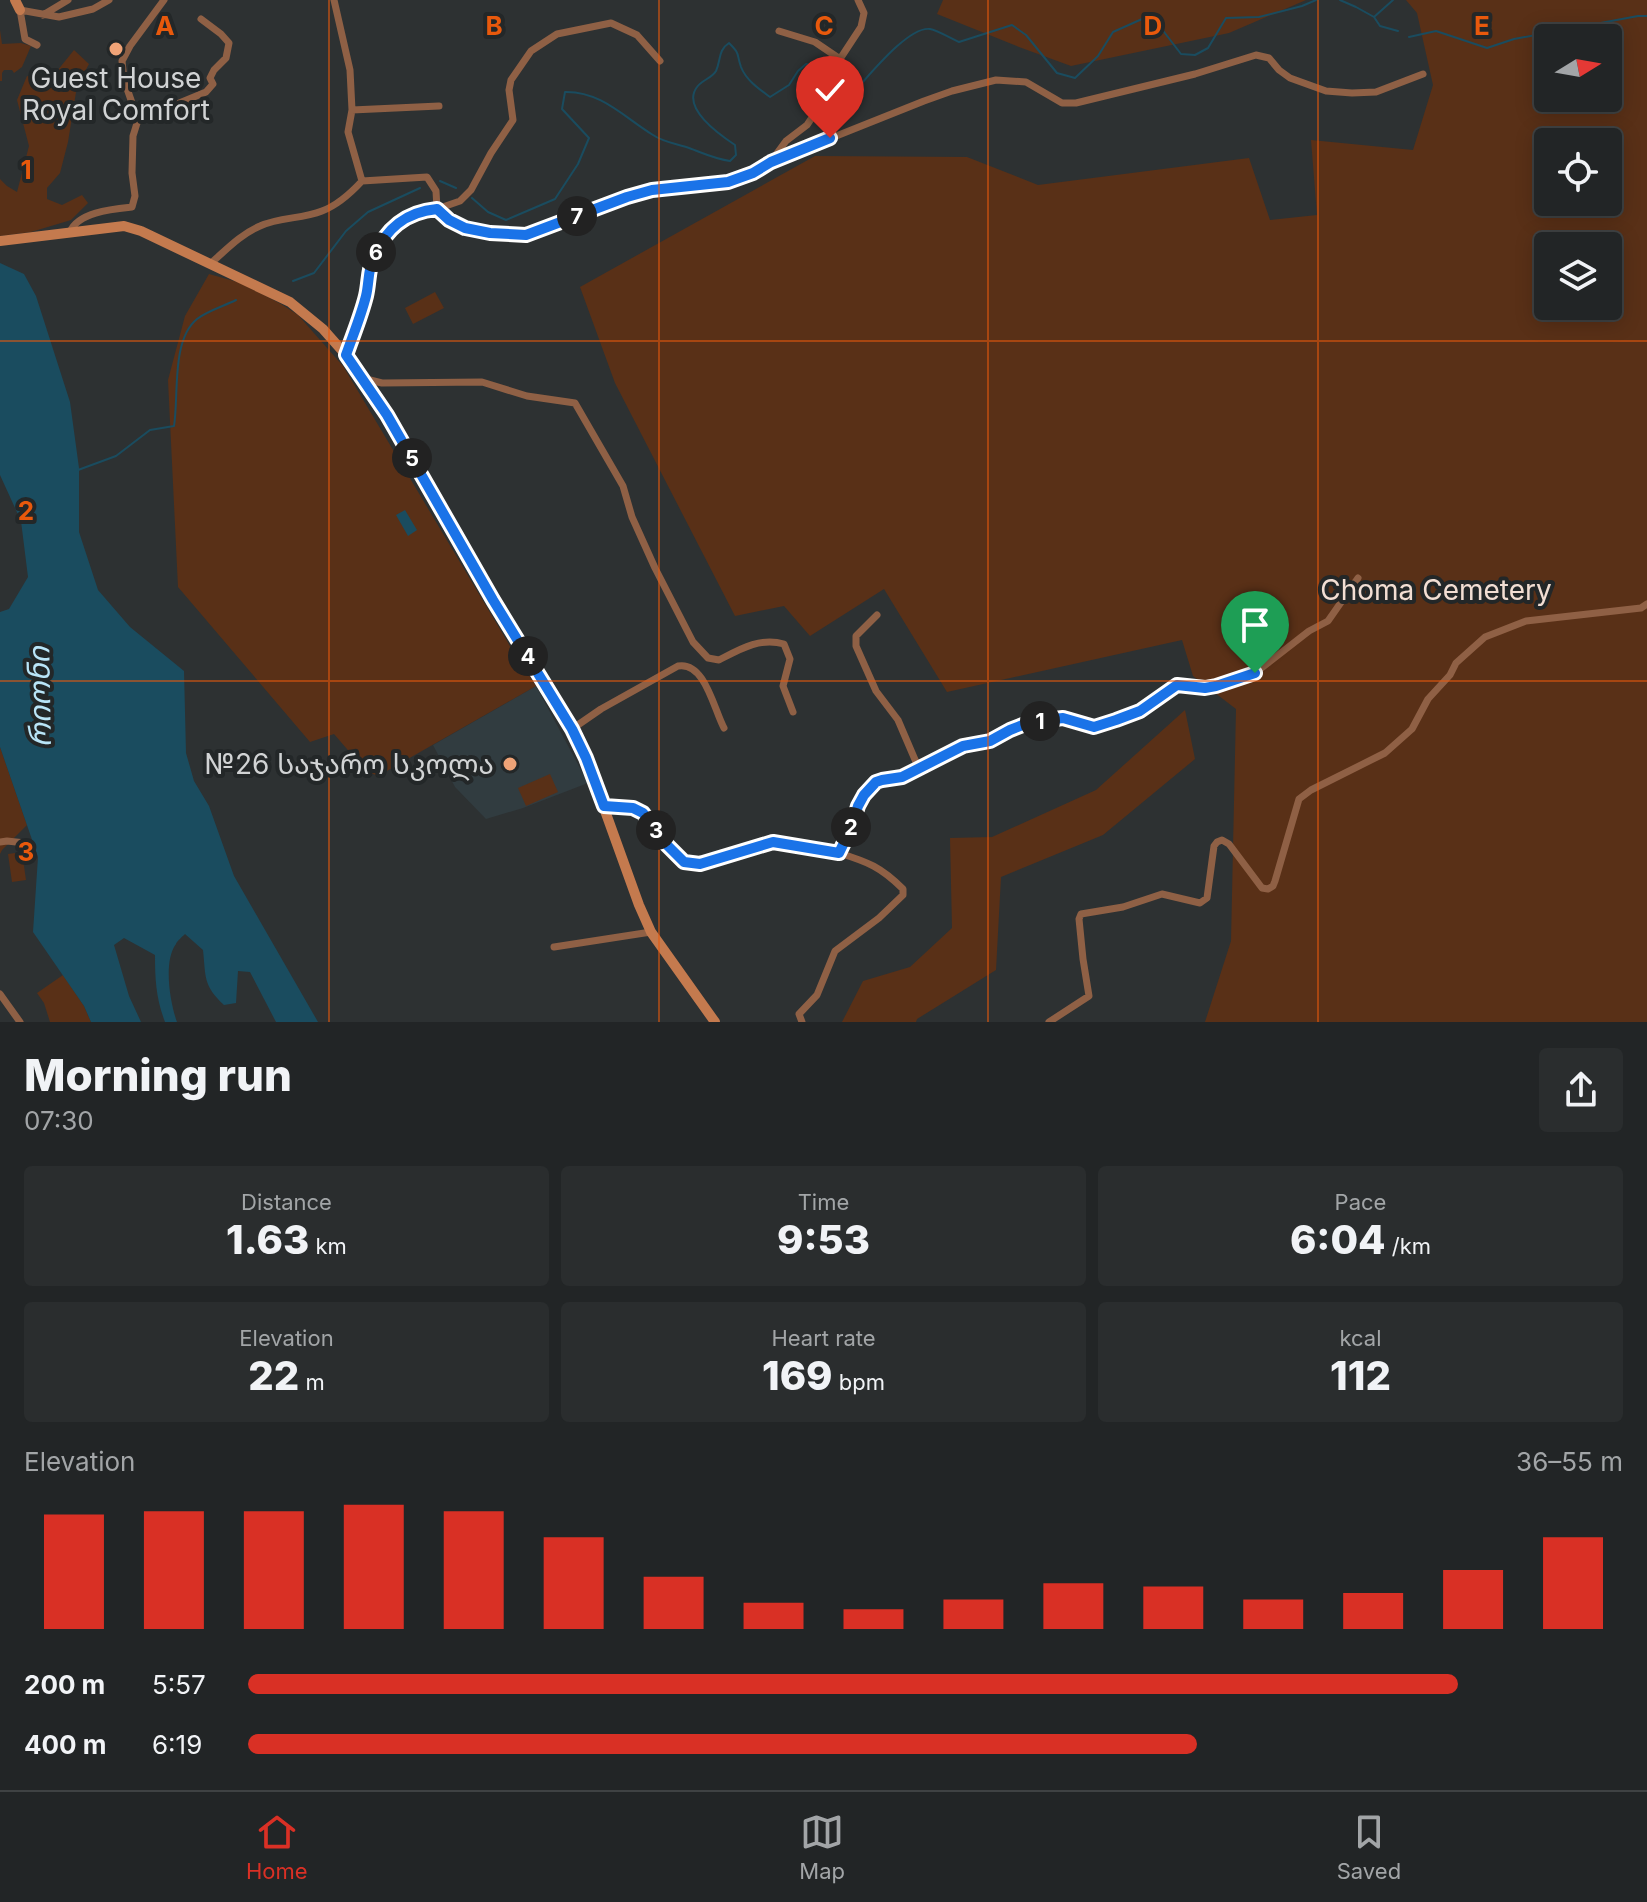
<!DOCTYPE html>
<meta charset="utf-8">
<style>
:root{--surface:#222526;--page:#2a2d2e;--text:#f1f3f6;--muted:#a2a5a7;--line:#3f4243;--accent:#d93025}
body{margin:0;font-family:Inter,"Noto Sans Georgian",sans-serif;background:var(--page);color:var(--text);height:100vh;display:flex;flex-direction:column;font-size:30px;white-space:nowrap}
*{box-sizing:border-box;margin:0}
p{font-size:26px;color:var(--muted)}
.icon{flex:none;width:44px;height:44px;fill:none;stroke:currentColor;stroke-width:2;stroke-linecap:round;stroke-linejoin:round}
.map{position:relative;height:1022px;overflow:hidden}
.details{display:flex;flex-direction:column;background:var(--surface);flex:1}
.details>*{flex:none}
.needle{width:52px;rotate:79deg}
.fabs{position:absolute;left:1534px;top:24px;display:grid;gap:16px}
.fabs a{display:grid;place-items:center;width:88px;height:88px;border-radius:8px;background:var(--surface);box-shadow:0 4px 20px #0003,0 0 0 2px var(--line);font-size:40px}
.pin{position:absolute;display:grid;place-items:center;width:68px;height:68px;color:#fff;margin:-82px -34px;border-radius:50% 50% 50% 0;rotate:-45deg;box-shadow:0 0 8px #0007}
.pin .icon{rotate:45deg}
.km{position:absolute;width:40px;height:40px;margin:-20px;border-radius:50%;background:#222;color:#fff;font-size:22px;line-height:40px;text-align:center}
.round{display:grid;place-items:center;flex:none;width:84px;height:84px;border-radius:8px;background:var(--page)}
.head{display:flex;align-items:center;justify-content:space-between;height:136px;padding:0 24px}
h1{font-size:44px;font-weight:800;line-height:60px}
.metrics{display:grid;grid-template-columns:repeat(3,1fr);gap:12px;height:136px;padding:8px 24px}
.metrics div{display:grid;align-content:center;border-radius:8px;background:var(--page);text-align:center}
.metrics b{font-size:40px;font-weight:800}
.metrics small{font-size:22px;font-weight:400}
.metrics p{font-size:22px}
.chart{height:224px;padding:16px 24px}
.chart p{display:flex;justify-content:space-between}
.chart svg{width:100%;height:144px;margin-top:8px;stroke:var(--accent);stroke-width:6}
ul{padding:0 24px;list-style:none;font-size:26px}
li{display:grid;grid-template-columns:128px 96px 1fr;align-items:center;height:60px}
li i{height:20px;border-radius:10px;background:var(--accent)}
.tab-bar{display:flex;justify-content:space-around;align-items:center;height:112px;border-top:2px solid var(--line);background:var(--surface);font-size:22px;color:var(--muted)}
.tab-bar a{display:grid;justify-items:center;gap:4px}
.tab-bar .on{color:var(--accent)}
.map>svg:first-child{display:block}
.built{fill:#313c40}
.green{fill:#593017;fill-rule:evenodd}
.water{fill:#1a4c5f}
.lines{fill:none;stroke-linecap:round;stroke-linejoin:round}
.stream{stroke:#1a4c5f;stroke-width:2}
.street{stroke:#8f6045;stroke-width:7}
.secondary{stroke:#c47a4e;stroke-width:10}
.route-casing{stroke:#fff;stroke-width:16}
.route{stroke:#1a73e8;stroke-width:10}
.grid{fill:none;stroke:#e8590c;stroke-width:2;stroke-opacity:0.55}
.poi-dot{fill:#efa377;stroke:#232728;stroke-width:3}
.labels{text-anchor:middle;stroke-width:8;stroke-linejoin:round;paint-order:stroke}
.poi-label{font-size:28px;fill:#d1d3d4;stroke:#232728}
.park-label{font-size:28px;fill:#f2ded3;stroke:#232728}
.water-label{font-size:30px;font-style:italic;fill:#b9e5f8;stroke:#232728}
.grid-label{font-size:26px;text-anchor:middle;font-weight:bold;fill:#e8590c;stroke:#232728;stroke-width:8;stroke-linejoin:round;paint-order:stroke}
</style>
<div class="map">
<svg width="1647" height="1022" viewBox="0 0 1647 1022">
<rect width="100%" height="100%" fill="#2d3132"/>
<!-- built -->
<path class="built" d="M536 686 588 783 523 808 486 819 455 787 433 745Z"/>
<!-- green -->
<path class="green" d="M943 0H1306L1229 33 1071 66 1019 47 937 14Z
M1406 0H1647V1022H1205L1231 941 1236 709 1193 676 1182 640 947 692 884 589 810 636 784 606 735 616 615 383 580 287 815 156 967 157 1038 185 1249 158 1270 220 1317 215 1311 140 1413 150 1433 85 1417 13ZM1548 38H1608V98H1548ZM1548 142H1608V202H1548ZM1548 246H1608V306H1548Z
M0 30 2 44 21 43 31 46 22 67 14 73 12 70H4L2 73V81H0Z
M74 50 89 64 77 86 68 142 60 173 47 188V199L62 205 82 195 88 203 71 220 31 232 0 236V179L7 186 17 192 29 146 17 100 27 76 49 81Z
M209 274 241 283 281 304 298 315 343 366 510 646 536 686 378 776 366 771 334 734 310 742 178 587 168 380 185 316Z
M435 292 444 308 413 324 405 308Z
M1185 710 1195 759 1103 835 1001 877 996 970 917 1019 916 1022H842L863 981 910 967 952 928 950 838 992 837 1096 790Z
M0 747 27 825 2 850 0 854Z
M550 774 558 792 526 806 518 788Z
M22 852 26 880 12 882 8 854Z
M63 975 84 1006 91 1022H50L44 1003 37 993Z"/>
<!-- water -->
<path class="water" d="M0 263 24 274 36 296 70 402 79 468V532L98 590 130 627 184 671 186 753 194 781 209 806 234 876 318 1022H276L250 972 238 971 236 1003 224 1005C203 985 206 978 203 950L185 934C184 935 176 942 176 944 163 961 170 1003 177 1022H165C156 998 155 980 155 955L124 938 114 945 129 996 141 1022H91L84 1006 33 932 38 857 0 747V612L9 609 28 577 21 521 0 475Z
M405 510 417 530 408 536 396 515Z"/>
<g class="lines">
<!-- stream -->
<path class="stream" d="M1340 0 1356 7 1374 17 1393 0
M1374 17 1380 26 1398 31
M1409 37 1436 31 1487 48 1514 39 1638 16H1647
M840 79 844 91 853 93C868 77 908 26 930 29 937 30 952 39 959 42L1012 25 1026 35 1057 73 1075 78 1098 56 1113 32 1151 15 1181 54 1195 55 1208 48 1226 18 1259 17 1302 6 1316 0
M440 181 456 188
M472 198 488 212 506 220 555 199 578 164 589 138 562 109 565 92C601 91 625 118 653 135 663 142 677 144 689 148 703 153 715 159 730 161L736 155 735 145C720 135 681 108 697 87 702 80 712 78 716 71 721 60 718 50 729 43 741 55 736 53 741 67 746 80 759 89 770 97L789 85 798 71 806 64 826 67
M293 281 314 273 346 231 368 212 420 188
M78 470 116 456 150 430 174 426C179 396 171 340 197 319 207 311 224 306 236 300"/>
<!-- street -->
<path class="street" d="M334 0 350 70 352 110 348 132 362 181
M43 15 68 0
M779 31 815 42 840 59
M37 45 25 39 20 10 59 17 93 9 109 0
M660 61 637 35 611 23 557 34 531 51 511 80 509 90 513 120 491 153 471 190 460 201 437 209 449 220 465 228 490 233 526 235 627 197 652 190 728 182 753 173 771 162 924 101 952 91 996 80 1026 82 1062 103H1076L1195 74 1256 55 1269 58 1279 70 1290 78 1326 91 1352 93 1376 92 1423 74
M352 110 439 106
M138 120 206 92 213 84 210 78 214 70 226 58 229 43 221 34 201 19
M772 160 786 141 807 125 815 113 840 59 861 27 864 13 858 0
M70 232C78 212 113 209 132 207L135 196 132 173 133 136 138 120 124 80 122 61 130 46 164 0
M210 264C226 250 241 234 260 226 280 217 302 219 322 211 338 205 350 194 362 181L427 177 436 191 437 209C405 212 385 229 373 259 368 270 369 284 366 296 361 316 353 335 346 355
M362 378 382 383 482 382 527 396 575 403 623 486 632 517 655 568 693 642 708 658 719 660C740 649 760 637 784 644L790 659 783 686 793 712
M877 615 856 636V646L876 691 898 720 919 769
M572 729 601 709 678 666C705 661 714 710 724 728
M604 806 633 808 643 813 665 843 684 862 700 864 773 842 839 853 852 826 858 806 864 795 876 782 902 777 963 746 990 741 1010 730 1030 722 1063 718 1094 727 1116 720 1140 711 1177 685 1205 688 1216 686 1255 673 1309 631 1328 621 1358 578
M0 842 7 841 25 843
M554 947 651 932
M0 994 20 1022
M802 1022 799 1014 817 995 835 951 879 918 903 895V889C881 867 868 862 839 853
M1049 1022 1089 996 1083 959 1079 919 1081 914 1123 907 1162 894 1200 903 1207 898 1214 846 1217 842 1222 840 1229 844 1262 888 1268 889 1273 886 1275 881 1299 799 1311 790 1385 753 1412 729 1428 699 1450 675 1456 663 1485 637 1526 621 1641 608 1647 604"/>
<!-- secondary -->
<path class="secondary" d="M15 0 20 10
M0 241 124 226 141 231 290 302 323 329 346 355 387 415 493 600 572 729 586 758 639 905 651 932 715 1022"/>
</g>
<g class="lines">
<defs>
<path id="route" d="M830 138 771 162 753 173 728 182 652 190 627 197 526 235 490 233 465 228 449 220 437 209C405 212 385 229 373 259 368 270 369 284 366 296 361 316 353 335 346 355L387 415 493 600 572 729 586 758 604 806 633 808 643 813 665 843 684 862 700 864 773 842 839 853 852 826 858 806 864 795 876 782 882 780 902 777 963 746 990 741 1010 730 1030 722 1063 718 1094 727 1116 720 1140 711 1177 685 1205 688 1216 686 1255 673"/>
</defs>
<!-- route casing -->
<use href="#route" class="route-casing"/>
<!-- route -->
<use href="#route" class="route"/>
</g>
<!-- grid -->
<path class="grid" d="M329 0V1022M659 0V1022M988 0V1022M1318 0V1022M0 341H1647M0 681H1647"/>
<!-- markers -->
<g class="poi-dot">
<circle cx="116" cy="49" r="8"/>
<circle cx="510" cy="764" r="8"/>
</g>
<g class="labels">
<!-- poi labels -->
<g class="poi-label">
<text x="116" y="88">Guest House<tspan x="116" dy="32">Royal Comfort</tspan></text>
<text x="494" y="774" text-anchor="end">№26 საჯარო სკოლა</text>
</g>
<!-- park labels -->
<g class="park-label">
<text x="1436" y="600">Choma Cemetery</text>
</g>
<!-- water labels -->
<g class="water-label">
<text transform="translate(40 697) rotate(-91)" y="10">რიონი</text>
</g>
</g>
<g class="grid-label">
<text x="165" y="35">A</text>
<text x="494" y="35">B</text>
<text x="824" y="35">C</text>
<text x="1153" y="35">D</text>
<text x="1482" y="35">E</text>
<text x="26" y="179">1</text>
<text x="26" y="520">2</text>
<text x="26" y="861">3</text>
</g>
</svg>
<div class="fabs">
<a><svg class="needle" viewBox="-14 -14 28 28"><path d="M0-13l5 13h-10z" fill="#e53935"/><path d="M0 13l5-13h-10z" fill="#a2a5a7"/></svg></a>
<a><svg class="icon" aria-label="locate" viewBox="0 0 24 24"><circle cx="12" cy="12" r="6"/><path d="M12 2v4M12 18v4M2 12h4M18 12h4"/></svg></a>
<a><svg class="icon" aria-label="layers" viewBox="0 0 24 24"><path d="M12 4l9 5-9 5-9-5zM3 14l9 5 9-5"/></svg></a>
</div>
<div class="pin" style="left:1255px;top:673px;background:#1e9e55"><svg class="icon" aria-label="arrive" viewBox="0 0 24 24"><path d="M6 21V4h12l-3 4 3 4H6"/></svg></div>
<div class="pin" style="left:830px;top:138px;background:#d93025"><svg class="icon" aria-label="check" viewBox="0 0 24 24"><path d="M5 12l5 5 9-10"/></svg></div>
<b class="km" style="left:1040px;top:721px">1</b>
<b class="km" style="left:851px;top:827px">2</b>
<b class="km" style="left:656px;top:830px">3</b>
<b class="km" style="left:528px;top:656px">4</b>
<b class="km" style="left:412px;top:458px">5</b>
<b class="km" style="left:376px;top:252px">6</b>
<b class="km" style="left:577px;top:216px">7</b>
</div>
<section class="details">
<div class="head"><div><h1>Morning run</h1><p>07:30</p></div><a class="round"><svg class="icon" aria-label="share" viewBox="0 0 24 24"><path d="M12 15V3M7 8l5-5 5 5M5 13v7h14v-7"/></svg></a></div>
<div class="metrics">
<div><p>Distance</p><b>1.63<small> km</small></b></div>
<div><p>Time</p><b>9:53</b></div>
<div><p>Pace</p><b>6:04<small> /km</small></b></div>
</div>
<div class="metrics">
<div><p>Elevation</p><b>22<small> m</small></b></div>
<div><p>Heart rate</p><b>169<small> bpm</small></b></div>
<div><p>kcal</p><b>112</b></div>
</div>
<div class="chart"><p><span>Elevation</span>36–55 m</p>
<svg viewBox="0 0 160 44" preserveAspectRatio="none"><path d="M5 44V9M15 44V8M25 44V8M35 44V6M45 44V8M55 44V16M65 44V28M75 44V36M85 44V38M95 44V35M105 44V30M115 44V31M125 44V35M135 44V33M145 44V26M155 44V16"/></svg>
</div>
<ul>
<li><b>200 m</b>5:57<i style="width:88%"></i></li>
<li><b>400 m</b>6:19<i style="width:69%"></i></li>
</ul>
</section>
<nav class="tab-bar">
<a class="on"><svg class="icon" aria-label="home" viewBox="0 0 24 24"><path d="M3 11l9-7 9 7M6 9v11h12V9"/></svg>Home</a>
<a><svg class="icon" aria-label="map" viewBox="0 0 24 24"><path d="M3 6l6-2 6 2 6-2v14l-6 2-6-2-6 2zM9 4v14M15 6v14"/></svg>Map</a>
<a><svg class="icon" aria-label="saved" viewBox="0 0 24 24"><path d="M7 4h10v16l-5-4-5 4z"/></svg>Saved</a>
</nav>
